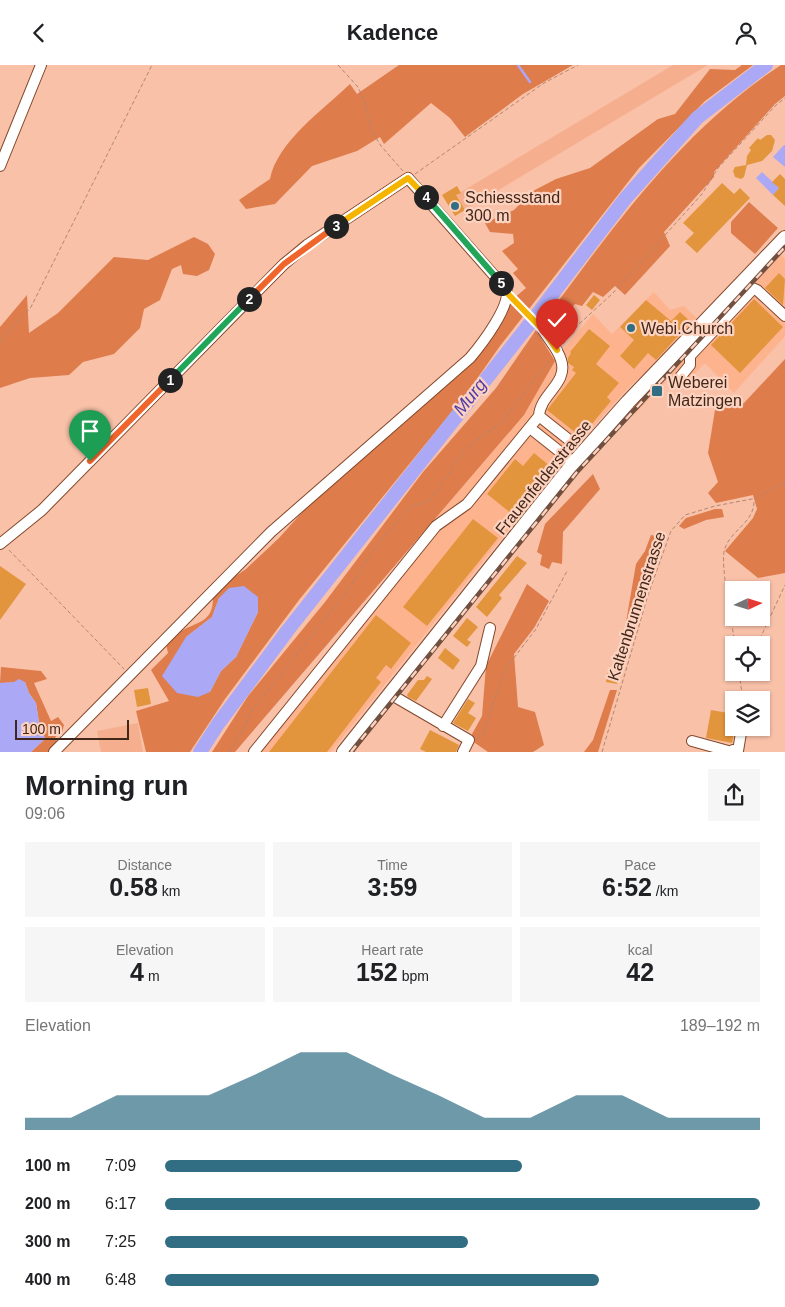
<!DOCTYPE html>
<meta charset="utf-8">
<style>
:root{--surface:#fff;--page:#f6f6f6;--text:#202124;--muted:#757577;--accent:#316e84}
body{margin:0;font-family:Helvetica,sans-serif;background:var(--page);color:var(--text);height:100vh;display:flex;flex-direction:column;font-size:19px;white-space:nowrap}
*{box-sizing:border-box;margin:0}
p{font-size:16px;color:var(--muted)}
.icon{flex:none;width:28px;height:28px;fill:none;stroke:currentColor;stroke-width:2;stroke-linecap:round;stroke-linejoin:round}
.map{position:relative;height:687px;overflow:hidden}
.details{display:flex;flex-direction:column;background:var(--surface);flex:1}
.details>*{flex:none}
.needle{width:32px;rotate:86deg}
.fabs{position:absolute;left:725px;top:516px;display:grid;gap:10px}
.fabs a{display:grid;place-items:center;width:45px;height:45px;border-radius:0px;background:var(--surface);box-shadow:0 1px 4px #0004;font-size:25px}
.scale{position:absolute;left:15px;bottom:12px;width:114px;box-sizing:border-box;padding-left:5px;border:2px solid #41271a;border-top:0;font-size:14px;line-height:18px;white-space:nowrap;color:#41271a;-webkit-text-stroke:4px #fdd2bf;paint-order:stroke}
.pin{position:absolute;display:grid;place-items:center;width:42px;height:42px;color:#fff;margin:-51px -21px;border-radius:50% 50% 50% 0;rotate:-45deg;box-shadow:0 0 5px #0007}
.pin .icon{rotate:45deg}
.km{position:absolute;width:25px;height:25px;margin:-12px;border-radius:50%;background:#222;color:#fff;font-size:14px;line-height:25px;text-align:center}
.round{display:grid;place-items:center;flex:none;width:52px;height:52px;border-radius:0px;background:var(--page)}
.overview{display:flex;align-items:center;justify-content:space-between;height:85px;padding:0 25px}
h1{font-size:28px;font-weight:600;line-height:38px}
.stats{display:grid;grid-template-columns:repeat(3,1fr);gap:8px;height:85px;padding:5px 25px}
.stats div{display:grid;align-content:center;border-radius:0px;background:var(--page);text-align:center}
.stats b{font-size:25px;font-weight:600}
.stats small{font-size:14px;font-weight:400}
.stats p{font-size:14px}
.chart{height:140px;padding:10px 25px}
.chart p{display:flex;justify-content:space-between}
.chart svg{width:100%;height:90px;margin-top:5px;fill:var(--accent);opacity:.7}
ul{padding:0 25px;list-style:none;font-size:16px}
li{display:grid;grid-template-columns:80px 60px 1fr;align-items:center;height:38px}
li i{height:12px;border-radius:6px;background:var(--accent)}
header{display:flex;justify-content:space-between;align-items:center;height:65px;padding:0 25px;background:var(--surface);font-size:22px;font-weight:600}
.map>svg:first-child{display:block}
.built{fill:#feb38f}
.green{fill:#f6af8e}
.forest{fill:#de7c4c;fill-rule:evenodd}
.water{fill:#aba8f5}
.lines{fill:none;stroke-linecap:round;stroke-linejoin:round}
.stream{stroke:#aba8f5;stroke-width:2.5}
.river{stroke:#aba8f5;stroke-width:14}
.building{fill:#e2953d}
.minor-casing{stroke:#83482b;stroke-width:12}
.major-casing{stroke:#83482b;stroke-width:16}
.path{stroke:#b28671;stroke-width:1;stroke-dasharray:4 2.5;stroke-linecap:butt}
.minor{stroke:#fff;stroke-width:10}
.major{stroke:#fff;stroke-width:14}
.rail-casing{stroke:#725040;stroke-width:4.5}
.rail{stroke:#fdd2bf;stroke-width:2.5;stroke-dasharray:8;stroke-linecap:butt}
.split-1-casing{stroke:#fff;stroke-width:10}
.split-2-casing{stroke:#fff;stroke-width:10}
.split-3-casing{stroke:#fff;stroke-width:10}
.split-4-casing{stroke:#fff;stroke-width:10}
.split-5-casing{stroke:#fff;stroke-width:10}
.split-6-casing{stroke:#fff;stroke-width:10}
.split-1{stroke:#f0652b;stroke-width:6}
.split-2{stroke:#22a559;stroke-width:6}
.split-3{stroke:#f0652b;stroke-width:6}
.split-4{stroke:#f5b400;stroke-width:6}
.split-5{stroke:#22a559;stroke-width:6}
.split-6{stroke:#f5b400;stroke-width:6}
.poi-dot{fill:#316e84;stroke:#fdd2bf;stroke-width:2}
.labels{text-anchor:middle;stroke-width:4.5;stroke-linejoin:round;paint-order:stroke}
.poi-label{font-size:16px;fill:#41271a;stroke:#fdd2bf;text-anchor:start}
.street-label{font-size:16px;fill:#41271a;stroke:#fdd2bf}
.water-label{font-size:18px;font-style:italic;fill:#513dab;stroke:#fdd2bf}
</style>
<header><svg class="icon" aria-label="back" viewBox="0 0 24 24"><path d="M15 5l-7 7 7 7"/></svg>Kadence<svg class="icon" aria-label="person" viewBox="0 0 24 24"><circle cx="12" cy="8" r="4"/><path d="M4 21q1-7 8-7t8 7"/></svg></header>
<div class="map">
<svg width="785" height="687" viewBox="0 0 785 687">
<rect width="100%" height="100%" fill="#f9c1a8"/>
<!-- built -->
<path class="built" d="M785 179V185L781 190 785 194V271L734 328 705 298 681 323 669 312 656 329 655 328 635 349 633 348 563 427 354 687H348L655 299 629 322 565 393 331 687H247L443 444 524 350 555 295 593 249 612 269 654 227 670 245 684 241 706 262Z"/>
<!-- green -->
<path class="green" d="M673 0H708L465 145 456 130Z
M138 658 143 687H101L97 666Z"/>
<!-- forest -->
<path class="forest" d="M399 0H573L523 29 465 72 450 53 431 38 384 79 380 72 357 86 312 101 275 139 246 144 239 135 270 114C277 77 324 44 350 19L357 29Z
M742 0H753L705 36 639 103 500 281 467 328 299 535 225 634 190 687H146L136 646 169 636 151 605 168 588 166 579C170 575 174 571 178 568 196 556 213 559 213 533L231 514 246 504 279 473 332 414 456 310 513 234 526 223 513 208 518 204 502 186 514 178 513 169 490 167 485 158 514 145 533 126 556 114 590 103 658 54 675 49 710 4 735 5ZM219 533 258 547 236 592 221 606 210 627 186 572 212 552Z
M781 0H785V31L775 39 714 107V112L664 167 670 181 625 230 615 221 603 232 593 227 582 241 575 239 548 272 540 261C611 165 680 66 781 0Z
M749 137 778 163 755 189 731 168V157Z
M194 172 208 179 215 189 209 205 197 211 183 209 181 200 172 204 160 235 144 244 140 263 114 289 83 297 69 310 30 313 0 323V262L27 230 29 268 58 248 114 192 148 195Z
M536 265 555 296 524 350 235 687H212L248 631 325 537 423 407 496 323Z
M785 294V508L758 513 725 486 753 453 757 444 753 430 716 438 708 428 718 417 708 388 715 345 744 338Z
M593 409 600 424 563 467 562 499 552 497 549 504 540 500 542 490 537 487 545 459Z
M715 444H722L724 452 706 455 684 464 679 461 686 453Z
M651 470 664 473 656 489 634 559 626 557 636 499 645 486Z
M527 519 549 536 534 563 514 589 518 642 535 647 544 680 533 687H488L475 678 472 669 482 651 486 601Z
M1 602 41 606 47 614 34 618 51 656 58 652 64 660 62 667 58 668 55 673 58 678 48 687H31L45 674 39 657 36 638 29 628 25 617 0 618Z
M610 625H617L598 687H584L593 675Z"/>
<!-- water -->
<path class="water" d="M784 80H785V102L773 92Z
M762 107 779 123 773 130 756 113Z
M244 521 258 532V547L236 592 221 606 210 627 198 632 177 628 162 611 186 572 212 552 219 533 229 523Z
M19 614 25 617 29 628 36 638 39 657 45 674 31 687H0V618L14 617Z"/>
<g class="lines">
<!-- stream -->
<path class="stream" d="M518 0 530 17"/>
<!-- river -->
<path class="river" d="M200 687 218 659 288 565 535 252 625 134 697 53 766 0"/>
</g>
<!-- building -->
<path class="building" d="M767 70H771L775 75 772 86 762 96 747 100 744 112 741 114 735 112 733 106 735 102 746 100 747 91 751 85 749 83 758 73 760 75Z
M780 109 785 114V141L773 130 779 123 772 117Z
M722 118 734 129 740 123 750 133 697 188 685 177 694 168 683 158Z
M457 121 461 128 456 130 465 145 455 151 442 130Z
M779 208 785 214 783 240 765 223Z
M594 230 600 235 592 245 586 240Z
M754 234 783 262 740 308 711 280Z
M646 235 671 256 680 247 691 257 656 295 648 288 634 304 620 291 634 275 620 262Z
M589 264 610 281 596 299 619 318 607 332 611 336 581 372 547 345 576 308 572 305 574 302 568 298V293L571 288 570 287Z
M534 388 550 401 512 449 487 429 515 394 523 401Z
M473 454 498 473 427 561 403 542Z
M517 491 527 498 499 530 502 533 487 552 476 542Z
M0 501 26 519 0 555Z
M376 550 411 578 391 604 386 600 376 613 381 617 327 687H269Z
M467 553 478 562 467 575 471 577 467 582 453 571Z
M445 583 460 595 453 605 438 593Z
M607 608 619 610 617 619 606 617Z
M427 611 432 614 416 636 408 632 407 630 418 615H424Z
M148 623 151 639 137 642 134 625Z
M468 634 475 638 468 648 476 653 468 666 453 658Z
M711 645 734 649 735 662 732 678 706 673Z
M430 665 459 680 456 687H426L420 684Z"/>
<g class="lines">
<defs>
<path id="minor" d="M0 101 41 0
M748 221 757 225 785 251
M677 316 690 300V291L753 224
M539 351 573 378
M530 363 574 398
M0 479 42 445 284 199 307 180 408 113 506 224C512 240 481 280 470 293L271 467 54 687
M390 629 469 675 463 687
M443 661 481 601 490 563
M692 676 732 687
M733 685 738 686 742 662
M254 687 436 461 467 439 539 351C540 329 569 318 561 295 558 284 549 275 543 265"/>
<path id="major" d="M344 687 574 398 628 337 785 173"/>
</defs>
<!-- minor casing -->
<use href="#minor" class="minor-casing"/>
<!-- major casing -->
<use href="#major" class="major-casing"/>
<!-- path -->
<path class="path" d="M338 0 358 22 365 37 371 65 381 81 403 106
M415 109 544 18 578 0
M516 236 537 259
M0 277 31 242 152 0
M563 279 579 259 612 229 702 129 718 103 775 41 785 33
M637 345 643 339
M9 485 124 604
M735 580C733 562 719 497 725 483 732 464 755 457 754 435
M757 580 785 520
M739 608 743 635
M741 616 744 608
M477 674 483 671 485 665 498 624 507 602 536 564 567 506
M230 687 254 643 350 522 375 483 410 442 431 435 464 385 501 358 550 295
M602 687 648 530 671 466 685 450 715 441 757 433 785 416"/>
<!-- minor -->
<use href="#minor" class="minor"/>
<!-- major -->
<use href="#major" class="major"/>
<defs>
<path id="rail" d="M351 687 577 407 785 182"/>
</defs>
<!-- rail casing -->
<use href="#rail" class="rail-casing"/>
<!-- rail -->
<use href="#rail" class="rail"/>
</g>
<g class="lines">
<defs>
<path id="split-1" d="M90 396 170 315"/>
<path id="split-2" d="M170 315 249 234"/>
<path id="split-3" d="M249 234 284 199 336 161"/>
<path id="split-4" d="M336 161 408 113 426 132"/>
<path id="split-5" d="M426 132 501 218"/>
<path id="split-6" d="M501 218 508 229 543 265 557 285"/>
</defs>
<!-- split-1 casing -->
<use href="#split-1" class="split-1-casing"/>
<!-- split-2 casing -->
<use href="#split-2" class="split-2-casing"/>
<!-- split-3 casing -->
<use href="#split-3" class="split-3-casing"/>
<!-- split-4 casing -->
<use href="#split-4" class="split-4-casing"/>
<!-- split-5 casing -->
<use href="#split-5" class="split-5-casing"/>
<!-- split-6 casing -->
<use href="#split-6" class="split-6-casing"/>
<!-- split-1 -->
<use href="#split-1" class="split-1"/>
<!-- split-2 -->
<use href="#split-2" class="split-2"/>
<!-- split-3 -->
<use href="#split-3" class="split-3"/>
<!-- split-4 -->
<use href="#split-4" class="split-4"/>
<!-- split-5 -->
<use href="#split-5" class="split-5"/>
<!-- split-6 -->
<use href="#split-6" class="split-6"/>
</g>
<!-- markers -->
<g class="poi-dot">
<circle cx="455" cy="141" r="5"/>
<circle cx="631" cy="263" r="5"/>
<rect x="651" y="320" width="12" height="12" rx="2.5"/>
</g>
<g class="labels">
<!-- poi labels -->
<g class="poi-label">
<text x="465" y="138">Schiessstand<tspan x="465" dy="18">300 m</tspan></text>
<text x="641" y="269">Webi.Church</text>
<text x="668" y="323">Weberei<tspan x="668" dy="18">Matzingen</tspan></text>
</g>
<!-- street labels -->
<g class="street-label">
<text transform="translate(543 412) rotate(-51)" y="6">Frauenfelderstrasse</text>
<text transform="translate(636 541) rotate(-72)" y="6">Kaltenbrunnenstrasse</text>
</g>
<!-- water labels -->
<g class="water-label">
<text transform="translate(470 332) rotate(-52)" y="6">Murg</text>
</g>
</g>
</svg>
<div class="fabs">
<a><svg class="needle" viewBox="-14 -14 28 28"><path d="M0-13l5 13h-10z" fill="#e53935"/><path d="M0 13l5-13h-10z" fill="#757577"/></svg></a>
<a><svg class="icon" aria-label="locate" viewBox="0 0 24 24"><circle cx="12" cy="12" r="6"/><path d="M12 2v4M12 18v4M2 12h4M18 12h4"/></svg></a>
<a><svg class="icon" aria-label="layers" viewBox="0 0 24 24"><path d="M12 4l9 5-9 5-9-5zM3 14l9 5 9-5"/></svg></a>
</div>
<div class="scale">100 m</div>
<div class="pin" style="left:90px;top:396px;background:#1e9e55"><svg class="icon" aria-label="arrive" viewBox="0 0 24 24"><path d="M6 21V4h12l-3 4 3 4H6"/></svg></div>
<div class="pin" style="left:557px;top:285px;background:#d93025"><svg class="icon" aria-label="check" viewBox="0 0 24 24"><path d="M5 12l5 5 9-10"/></svg></div>
<b class="km" style="left:170px;top:315px">1</b>
<b class="km" style="left:249px;top:234px">2</b>
<b class="km" style="left:336px;top:161px">3</b>
<b class="km" style="left:426px;top:132px">4</b>
<b class="km" style="left:501px;top:218px">5</b>
</div>
<section class="details">
<div class="overview"><div><h1>Morning run</h1><p>09:06</p></div><a class="round"><svg class="icon" aria-label="share" viewBox="0 0 24 24"><path d="M12 15V3M7 8l5-5 5 5M5 13v7h14v-7"/></svg></a></div>
<div class="stats">
<div><p>Distance</p><b>0.58<small> km</small></b></div>
<div><p>Time</p><b>3:59</b></div>
<div><p>Pace</p><b>6:52<small> /km</small></b></div>
</div>
<div class="stats">
<div><p>Elevation</p><b>4<small> m</small></b></div>
<div><p>Heart rate</p><b>152<small> bpm</small></b></div>
<div><p>kcal</p><b>42</b></div>
</div>
<div class="chart"><p><span>Elevation</span>189–192 m</p>
<svg viewBox="0 0 160 44" preserveAspectRatio="none"><path d="M0 44V38L10 38L20 27L30 27L40 27L50 17L60 6L70 6L80 17L90 27L100 38L110 38L120 27L130 27L140 38L150 38L160 38V44z"/></svg>
</div>
<ul>
<li><b>100 m</b>7:09<i style="width:60%"></i></li>
<li><b>200 m</b>6:17<i style="width:100%"></i></li>
<li><b>300 m</b>7:25<i style="width:51%"></i></li>
<li><b>400 m</b>6:48<i style="width:73%"></i></li>
</ul>
</section>
